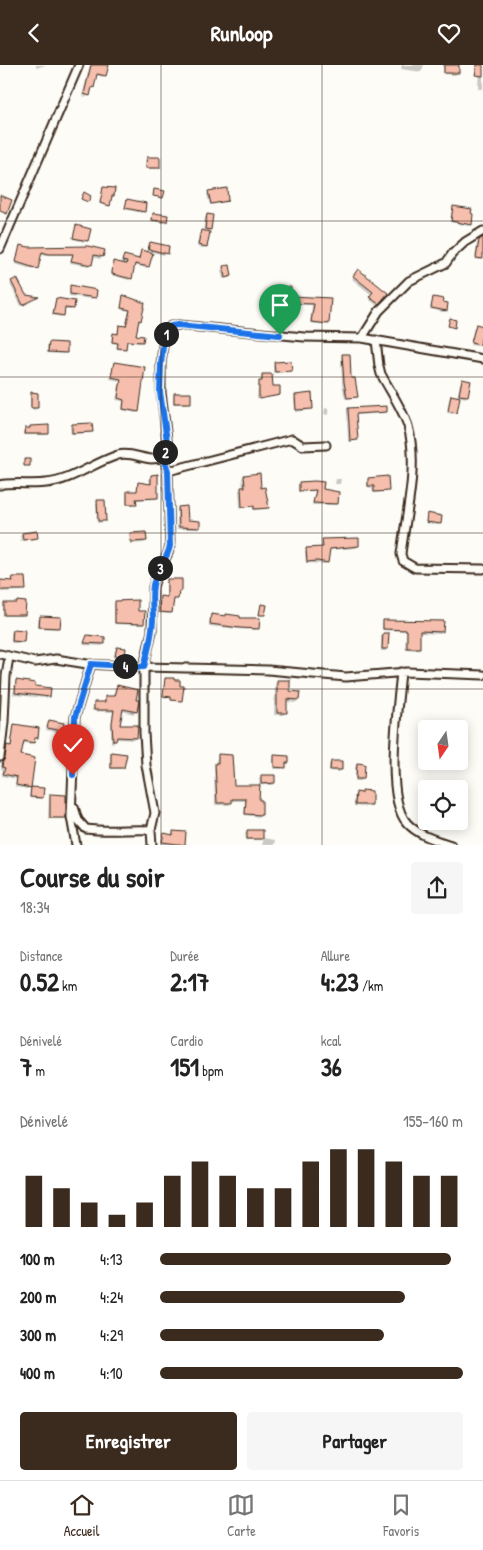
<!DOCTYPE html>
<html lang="fr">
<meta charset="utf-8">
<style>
:root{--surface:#fff;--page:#f6f6f6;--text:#222;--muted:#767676;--line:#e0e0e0;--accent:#3b2a1e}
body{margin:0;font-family:"Patrick Hand",sans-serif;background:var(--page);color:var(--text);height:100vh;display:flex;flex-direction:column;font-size:19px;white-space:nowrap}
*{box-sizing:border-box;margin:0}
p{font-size:16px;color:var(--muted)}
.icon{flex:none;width:28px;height:28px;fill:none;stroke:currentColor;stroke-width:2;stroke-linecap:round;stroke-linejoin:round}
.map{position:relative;height:780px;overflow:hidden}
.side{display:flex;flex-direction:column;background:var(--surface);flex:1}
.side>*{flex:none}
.needle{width:32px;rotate:193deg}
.fabs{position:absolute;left:418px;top:655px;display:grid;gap:10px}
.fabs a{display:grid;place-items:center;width:50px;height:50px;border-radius:5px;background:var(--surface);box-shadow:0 2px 12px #0003;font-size:25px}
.pin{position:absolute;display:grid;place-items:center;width:42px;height:42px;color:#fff;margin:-51px -21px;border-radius:50% 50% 50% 0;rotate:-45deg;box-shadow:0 0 5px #0007}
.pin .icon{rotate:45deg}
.km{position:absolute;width:25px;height:25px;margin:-12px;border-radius:50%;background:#222;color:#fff;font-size:14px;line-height:25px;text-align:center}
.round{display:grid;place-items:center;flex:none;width:52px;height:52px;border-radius:5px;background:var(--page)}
.summary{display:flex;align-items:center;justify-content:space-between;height:85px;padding:0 20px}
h1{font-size:28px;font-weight:700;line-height:38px}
.stats{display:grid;grid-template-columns:repeat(3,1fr);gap:8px;height:85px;padding:5px 20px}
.stats div{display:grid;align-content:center}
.stats b{font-size:25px;font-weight:700}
.stats small{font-size:14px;font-weight:400}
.stats p{font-size:14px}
.chart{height:140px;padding:10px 20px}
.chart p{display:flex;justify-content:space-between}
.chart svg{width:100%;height:90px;margin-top:5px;stroke:var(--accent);stroke-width:6}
.button{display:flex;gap:10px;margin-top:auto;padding:10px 20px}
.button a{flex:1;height:58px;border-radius:5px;background:var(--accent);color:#fff;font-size:20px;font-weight:700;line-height:58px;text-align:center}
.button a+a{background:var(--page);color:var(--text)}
ul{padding:0 20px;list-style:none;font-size:16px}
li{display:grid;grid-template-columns:80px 60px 1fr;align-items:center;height:38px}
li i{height:12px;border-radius:6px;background:var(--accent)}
header{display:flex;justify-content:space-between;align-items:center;height:65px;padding:0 20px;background:var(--accent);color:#fff;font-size:22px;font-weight:700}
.menu{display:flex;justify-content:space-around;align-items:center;height:70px;border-top:1px solid var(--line);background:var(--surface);font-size:14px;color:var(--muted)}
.menu a{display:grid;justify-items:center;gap:2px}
.menu .active{color:var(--accent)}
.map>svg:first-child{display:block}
.shadow{fill:#0003}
.building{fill:#f6beac;stroke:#3b2a1e}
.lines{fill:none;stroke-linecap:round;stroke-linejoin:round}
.minor-casing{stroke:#3b2a1e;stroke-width:11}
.minor{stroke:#fdfcf7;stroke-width:7}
.route-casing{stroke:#fff;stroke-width:10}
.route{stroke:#1a73e8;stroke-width:6}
.grid{fill:none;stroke:#3b2a1e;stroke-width:1;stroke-opacity:0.55}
</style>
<header><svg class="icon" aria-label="back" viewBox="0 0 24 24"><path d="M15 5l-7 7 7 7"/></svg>Runloop<svg class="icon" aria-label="heart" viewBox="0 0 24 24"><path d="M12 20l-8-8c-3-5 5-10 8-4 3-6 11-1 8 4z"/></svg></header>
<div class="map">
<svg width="483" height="780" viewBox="0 0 483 780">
<rect width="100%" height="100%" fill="#fdfcf7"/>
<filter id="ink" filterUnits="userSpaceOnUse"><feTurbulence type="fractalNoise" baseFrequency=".02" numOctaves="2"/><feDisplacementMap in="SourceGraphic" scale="10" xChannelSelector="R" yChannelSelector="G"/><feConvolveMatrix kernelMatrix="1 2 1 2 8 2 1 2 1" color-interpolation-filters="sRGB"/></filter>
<g filter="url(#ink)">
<!-- shadow -->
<path class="shadow" d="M36 0H46L36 3Z
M90 0H108L103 12 96 10 93 22 87 32 82 31Z
M402 0H424L421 7 401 4Z
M445 0 457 8 455 10 443 9V2Z
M479 0H483V24H478Z
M147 93 159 102 157 104H145V95Z
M104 124 113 130 107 141 99 139Z
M209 127 227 135 225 137 210 140 207 129Z
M127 135 144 146 142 148 124 144Z
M454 143 471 159 469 161 450 157 452 144Z
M154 149 165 157 163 158 151 156Z
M207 150 210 164 207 167 206 181 204 183 197 182 199 168 203 167 205 152Z
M77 161 87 176 85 177 72 174Z
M483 175V193L481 195 475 194 477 178Z
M150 178 166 188 164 190 152 187 146 203 133 200 129 215 111 210 113 197 121 199 124 192 138 195 142 187 146 188Z
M21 181 28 183H88L102 192 100 194 92 192 89 201 70 198 72 190H46L40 189 35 205 15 199Z
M223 203 231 210 229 212 223 214 221 205Z
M358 206 386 228 376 240 369 234 372 230 352 214Z
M16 215 25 231 36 232 21 241 10 219Z
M71 222 94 232 92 234 69 231V223Z
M278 224 290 232 330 235 328 258 326 260 310 258 312 240 281 239 282 231H276V226Z
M124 231 140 255 134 271 142 277 140 278 126 277 123 285 117 284V279L111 278 112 271 117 270 118 263 120 262H126L129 246 120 244Z
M433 233 446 245 444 247 430 244Z
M57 234 73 243 71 245H64L61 252 52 250 55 236Z
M476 261 479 280 477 281 470 280 474 262Z
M49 278 66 287 64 289 47 288V280Z
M343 290 357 331 355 333 345 334 342 319 341 292Z
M115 298 138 346 136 348 122 345 123 336 116 335 120 316 110 314 113 300Z
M275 298 291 305 289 307 273 308V300Z
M262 311 279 330 277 331 257 334 258 319 261 317V312Z
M462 316 467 331 465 333 459 331 456 347 454 349 447 348 449 334 451 332 457 333 460 318Z
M32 329 36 343 35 345 30 344V331Z
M175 329 189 337 187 339H173V331Z
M296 331 312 343 310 345 295 347 294 333Z
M325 343 330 344 328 350 324 349Z
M349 344 386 346 384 348 355 350 357 374 348 377 347 346Z
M72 360 92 366 90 368 71 369 70 362Z
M30 362 47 368 46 370H23V366Z
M259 410 260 424 268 442 266 444 253 445V442L240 443 239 425 243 423 242 413 244 411Z
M151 411 157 433 155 434 135 435 134 440H126V429L127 427H136L138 419 150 420 149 413Z
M336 414H341L340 419H335Z
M369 414 388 426 386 427 373 428 372 423 367 422V416Z
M299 418 322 425 336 438 335 440H312L315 426 298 427V420Z
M98 437 105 455 103 457 97 458 96 439Z
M178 443 187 457 199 462 197 464H177V445Z
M428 450 440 458 438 460 425 458Z
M22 469 37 472 35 474 21 476 20 471Z
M131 469 146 476 144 478 130 479 129 471Z
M323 475 358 481 356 483 328 485 327 497 325 499 306 498 305 487 307 485 321 484V477Z
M13 513 24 524 22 526 0 527V517H11Z
M167 516 181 526 178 527 176 534 172 535 171 548 169 549 158 548 159 534 160 532 166 533V517Z
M18 537 24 549 22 551H3V541L5 539H16Z
M116 537 137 547 143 558 142 560 114 559V539Z
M211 550 258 563 256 565 238 564 209 561 210 552Z
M40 553 59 562 57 564 38 563V555Z
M384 556 442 567 440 569 419 568V583L417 585 405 584 406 566 382 565V558Z
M13 565 23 577 21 578H11V567Z
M383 569 387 584 385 586H381V571Z
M87 571 104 579 102 581 83 580Z
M117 583 124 592 122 594 114 593 115 585Z
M166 614 181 635 180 636H171V633L162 632Z
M278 616 298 635 295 638 287 637 286 647 283 650H274L275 619Z
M17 617 33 622 49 631 47 633 13 630 15 619Z
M117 621 135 636 136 647 134 649 121 646 118 661 136 673 134 675 116 674 113 678H111V661L113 647 92 646 93 640 95 638H103L106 632 113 633 115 623Z
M49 656 62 666 60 668 46 665Z
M15 660 36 672 31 679 23 678 19 691 29 722 27 724 15 722 16 714 2 711 3 705 1 704 5 684 7 682H10L13 663Z
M112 688 123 703 121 704H110V690Z
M218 690 233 721 258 736 261 749 259 752 244 750 245 736H231L229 740H215L214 702Z
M275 692 287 698 282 704H273V694Z
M331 697 341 705 339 707 329 706V699Z
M357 700 363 714 361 716H355V702Z
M261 712 274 718 272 720H260L259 714Z
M32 723 41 732 40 734 29 733 30 725Z
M362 727 371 740 369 742 354 741V730Z
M51 730 65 752 63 754H48L49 732Z
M247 766 262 773 260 775H246L245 768Z
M174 768 184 779 161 780 162 771 164 770 172 771Z
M264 773 275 775 274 780H262Z"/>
<!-- building -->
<path class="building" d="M91 0H109L106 11 97 9 94 23 92 22 90 31 84 29Z
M444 0H459V8H444Z
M477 0H483V11L475 10Z
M147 92H160V103H146Z
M103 122 115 123 114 131H112L110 141 100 138Z
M227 123 228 136 211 139 208 126Z
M154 124 165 126 163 133 153 131Z
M84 127 91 131 88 137 81 134Z
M0 130 12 135 7 149 0 146Z
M127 134 146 138 145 147 125 143Z
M453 141 472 144 471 148 473 149 472 160 451 156Z
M153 148 168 150 167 157 152 155Z
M207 149 213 150 211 165 205 164Z
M76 160 91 164 88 176 73 173Z
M201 165 210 167 207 182 198 180Z
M483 172V194L476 193 479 175Z
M150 177 169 181 168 189 148 184Z
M20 180 29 182 88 181 105 185 103 192 94 190 92 200 71 196 73 189H49L42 187 38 204 16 197Z
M141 185 153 188 149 202 135 199 132 214 112 209 113 196 126 199 127 197 122 196 124 190 139 194Z
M230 200 232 211 225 213 223 201Z
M358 204 388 228 379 239 369 232 373 227 353 211Z
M17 213 26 230 39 232 23 240 11 216Z
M70 220 97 225 96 233 70 229Z
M291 222V231L331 233 329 259 311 257 314 239 283 238V229L277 230V223Z
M123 230 145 238 141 256 139 255 136 270 144 271 143 277 127 276 126 284 117 283 118 278 112 277 113 268 118 269 119 260 126 261 130 245 121 243Z
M433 232 444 234 443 237 448 238 447 246 431 243Z
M56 233 75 236 74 244 65 243 64 251 53 249Z
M450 253 456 255 455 263 448 261Z
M476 259 483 261 480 280 471 278Z
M49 277 67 278V288L48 287Z
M342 289H350L351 313H355L358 332 347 333 344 317Z
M291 296 292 306 275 307 274 297Z
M114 297 145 302 139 347 123 344 124 335 118 333 121 314 111 312Z
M262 309H272L273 321H280V330L259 334V316H262Z
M462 314 471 316 468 331 459 330Z
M31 327 38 328V343H31Z
M174 328H191V338H174Z
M312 328 313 344 296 345 295 330Z
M451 330 460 332 457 348 448 346Z
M387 341V347L356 349 358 375 350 376 348 343Z
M92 358 93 367 72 368V359Z
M49 360V369H24L25 363H30V361Z
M24 394H30V401H24Z
M260 408 261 423 265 422 269 443 254 444V441L242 442 241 422H245L244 410Z
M158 409V433L136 434 137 439H127V426H137L138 417 151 419V410Z
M388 411 389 426 374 427V421H368V413Z
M315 416 324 417 323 424 339 427 338 439 313 438 316 425 299 426V417Z
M97 435H105L106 456H98Z
M187 441 188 455 200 456V463L179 462 178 442Z
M427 448 442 451 441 459 426 457Z
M37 466 38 473 23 475 22 468Z
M146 467 147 476 131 477 130 468Z
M359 473V481L330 484 328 498 317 496 307 497 306 483 323 482 322 474Z
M12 512H25L26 525H0V515L13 516Z
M167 514H182V526H179L178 534H174L172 548 159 547 160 531 167 532Z
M138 535V546H145L144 559 115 558V536Z
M17 536 26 537 25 550H4V538H17Z
M261 539 267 540 265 550H259Z
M211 549 226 551V549L240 551V553H260L259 564 240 563 210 559Z
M40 551 61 552 60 563 39 562Z
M383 555 444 556 443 567 420 566V583H407V565L383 564Z
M13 564 25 565 24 577 12 576Z
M383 568H389L388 584H382Z
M87 570 105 572V579L84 578Z
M117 582 126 583 125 592 115 591Z
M165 613H174V615H180V621H184L182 636 171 635V632L163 631Z
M16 615 35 618V621L51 623 50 632 15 628Z
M277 615H290V626L300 627 299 635 287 634V648H277Z
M117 620 138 625 136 635H139L137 647 123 644 120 660H138L137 673 117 672 116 676H113L112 658 114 645H94V637H105V631H114Z
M49 655 64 658 63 666 47 663Z
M14 659 39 663 38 673H35L34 678 24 676 21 690 35 693 31 723 16 720 17 712 3 709 5 703 2 702 3 696 5 693 7 680 11 681Z
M111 687 127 689 124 703H111Z
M218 689 232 690 234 720H260L259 735H262V750L245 749 246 734H232V738H217L215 698H218Z
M274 690 289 691V698H286V703L274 702Z
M331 696H342V705H330Z
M357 698 365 699 364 714H356Z
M261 710H275V718L261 719Z
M31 722 44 723 43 733 30 732Z
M362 725 372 726V740H355L356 727 362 728Z
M50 729 66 730V753H50Z
M247 765H263V774H247Z
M173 766 186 767 185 780 162 777 164 768 173 770Z"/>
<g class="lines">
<defs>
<path id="minor" d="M0 184 79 0
M362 273 379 246 409 216 446 198 452 189 465 177 483 166
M376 275 379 301 381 309C390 326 402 343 408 361 419 402 406 448 401 489L403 496 415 503 483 504
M168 406 292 374 303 381 326 380
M0 420C6 417 36 420 46 418 71 416 93 398 118 390 130 387 140 393 152 394 155 394 159 393 163 393V390
M0 589 35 597 56 594 87 599 144 602 268 605 346 612 407 607 483 610
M401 607C398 641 384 733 407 758 419 771 436 775 451 780
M0 692 4 657 6 611 9 592
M74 742 78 755 86 764C108 767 129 764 151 765
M76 780 71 752 75 652 91 599
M152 780 151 765 155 748 146 700 144 668V602L152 566 153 522 157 510 168 488 170 481 168 406 163 390 168 383 161 327V299L164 272 167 265 171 261 178 260 304 272 362 273 483 294"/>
</defs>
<!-- minor casing -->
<use href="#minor" class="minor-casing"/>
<!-- minor -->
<use href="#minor" class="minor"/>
</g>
</g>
<g class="lines" filter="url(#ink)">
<defs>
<path id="route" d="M73 710 75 652 91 599 144 602C148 586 152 571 153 555 153 544 151 532 153 520 156 506 167 495 170 481L168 406 163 390 168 383 160 327 161 299 164 272 167 265 171 261 178 260 280 270"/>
</defs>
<!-- route casing -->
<use href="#route" class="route-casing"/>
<!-- route -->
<use href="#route" class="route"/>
</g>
<!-- grid -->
<path class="grid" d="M161 0V780M322 0V780M0 156H483M0 312H483M0 468H483M0 624H483"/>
</svg>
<div class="fabs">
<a><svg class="needle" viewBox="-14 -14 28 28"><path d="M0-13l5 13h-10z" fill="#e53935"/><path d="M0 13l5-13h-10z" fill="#767676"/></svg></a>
<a><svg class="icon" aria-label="locate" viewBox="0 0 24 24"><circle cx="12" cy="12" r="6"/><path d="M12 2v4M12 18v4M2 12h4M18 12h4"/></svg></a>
</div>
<div class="pin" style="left:280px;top:270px;background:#1e9e55"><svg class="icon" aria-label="arrive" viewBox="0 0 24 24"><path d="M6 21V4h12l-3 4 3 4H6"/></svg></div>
<div class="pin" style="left:73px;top:710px;background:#d93025"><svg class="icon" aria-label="check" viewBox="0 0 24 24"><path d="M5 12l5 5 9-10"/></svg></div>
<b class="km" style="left:166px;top:269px">1</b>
<b class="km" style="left:165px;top:387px">2</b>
<b class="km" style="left:160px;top:503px">3</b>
<b class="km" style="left:125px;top:601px">4</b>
</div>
<section class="side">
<div class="summary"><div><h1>Course du soir</h1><p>18:34</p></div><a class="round"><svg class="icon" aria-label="share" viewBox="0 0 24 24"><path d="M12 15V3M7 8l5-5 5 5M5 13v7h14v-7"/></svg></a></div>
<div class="stats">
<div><p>Distance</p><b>0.52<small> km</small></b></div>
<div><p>Durée</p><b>2:17</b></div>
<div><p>Allure</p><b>4:23<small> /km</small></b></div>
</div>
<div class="stats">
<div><p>Dénivelé</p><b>7<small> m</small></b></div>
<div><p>Cardio</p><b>151<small> bpm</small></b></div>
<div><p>kcal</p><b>36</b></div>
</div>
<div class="chart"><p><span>Dénivelé</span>155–160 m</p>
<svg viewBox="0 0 160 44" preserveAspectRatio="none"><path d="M5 44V19M15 44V25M25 44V32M35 44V38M45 44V32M55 44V19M65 44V12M75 44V19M85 44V25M95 44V25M105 44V12M115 44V6M125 44V6M135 44V12M145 44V19M155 44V19"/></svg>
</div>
<ul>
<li><b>100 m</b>4:13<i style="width:96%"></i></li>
<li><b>200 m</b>4:24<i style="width:81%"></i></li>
<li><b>300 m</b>4:29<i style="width:74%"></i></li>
<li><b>400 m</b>4:10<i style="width:100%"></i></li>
</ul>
<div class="button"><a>Enregistrer</a><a>Partager</a></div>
</section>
<nav class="menu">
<a class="active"><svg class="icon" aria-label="home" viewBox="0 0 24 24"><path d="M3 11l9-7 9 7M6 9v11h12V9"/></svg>Accueil</a>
<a><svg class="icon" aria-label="map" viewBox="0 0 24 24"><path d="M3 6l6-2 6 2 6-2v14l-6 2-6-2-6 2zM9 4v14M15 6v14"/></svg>Carte</a>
<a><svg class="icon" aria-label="saved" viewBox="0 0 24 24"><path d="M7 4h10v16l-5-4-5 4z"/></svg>Favoris</a>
</nav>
